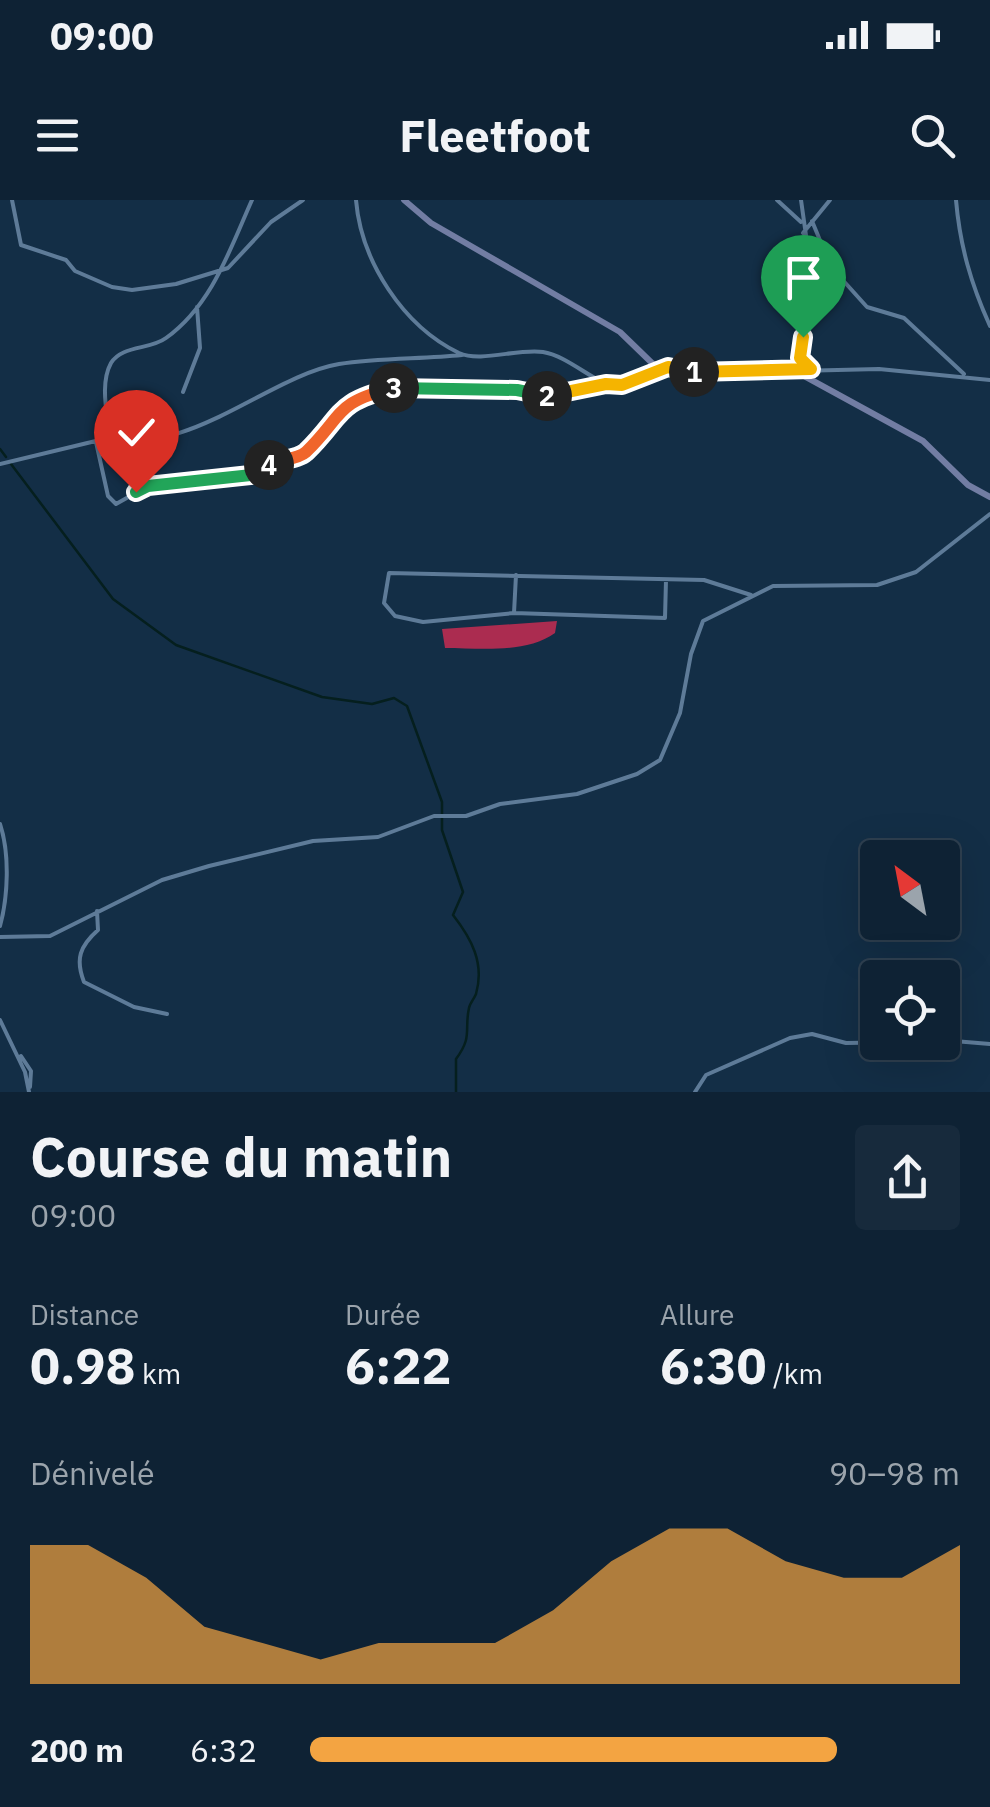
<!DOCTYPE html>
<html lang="fr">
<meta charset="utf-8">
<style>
:root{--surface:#0e2234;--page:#172a3c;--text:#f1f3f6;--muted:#9ba4ac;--line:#2e3f4f;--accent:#f3a442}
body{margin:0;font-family:"IBM Plex Sans",sans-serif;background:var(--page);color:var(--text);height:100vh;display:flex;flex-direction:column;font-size:38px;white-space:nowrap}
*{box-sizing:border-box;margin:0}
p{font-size:32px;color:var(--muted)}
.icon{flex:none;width:55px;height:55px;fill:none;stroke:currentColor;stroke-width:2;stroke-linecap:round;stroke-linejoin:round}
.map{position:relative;height:892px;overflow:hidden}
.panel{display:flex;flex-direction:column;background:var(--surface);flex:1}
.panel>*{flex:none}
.needle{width:65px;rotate:328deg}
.fabs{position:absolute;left:860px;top:640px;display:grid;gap:20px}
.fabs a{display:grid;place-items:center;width:100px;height:100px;border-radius:10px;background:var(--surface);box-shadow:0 10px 40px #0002,0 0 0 2px var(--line);font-size:50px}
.pin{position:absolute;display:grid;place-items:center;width:85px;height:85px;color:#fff;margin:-102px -42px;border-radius:50% 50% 50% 0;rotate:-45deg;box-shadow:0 0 10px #0007}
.pin .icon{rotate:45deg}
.km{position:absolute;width:50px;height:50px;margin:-25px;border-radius:50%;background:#222;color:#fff;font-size:28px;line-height:50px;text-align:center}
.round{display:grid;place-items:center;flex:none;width:105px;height:105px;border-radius:10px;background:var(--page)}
.headline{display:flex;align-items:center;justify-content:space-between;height:170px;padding:0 30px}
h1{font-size:55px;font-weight:800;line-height:75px}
.metrics{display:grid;grid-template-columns:repeat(3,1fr);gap:15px;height:170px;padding:10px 30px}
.metrics div{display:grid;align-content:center}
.metrics b{font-size:50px;font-weight:800}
.metrics small{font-size:28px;font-weight:400}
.metrics p{font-size:28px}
.chart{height:280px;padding:20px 30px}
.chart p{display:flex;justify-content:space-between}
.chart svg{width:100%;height:180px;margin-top:10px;fill:var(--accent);opacity:.7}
ul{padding:0 30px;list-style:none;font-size:32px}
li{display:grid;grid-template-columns:160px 120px 1fr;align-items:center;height:75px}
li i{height:25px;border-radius:12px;background:var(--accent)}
.status{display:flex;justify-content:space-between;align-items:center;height:70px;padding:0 50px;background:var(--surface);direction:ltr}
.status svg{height:28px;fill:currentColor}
header{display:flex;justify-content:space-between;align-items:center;height:130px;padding:0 30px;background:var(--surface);font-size:45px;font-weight:800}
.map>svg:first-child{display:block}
.forest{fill:#ab2c50}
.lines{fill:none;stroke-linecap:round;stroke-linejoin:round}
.stream{stroke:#051f1e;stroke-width:2.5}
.street{stroke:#5e7b98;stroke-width:4}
.secondary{stroke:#727da3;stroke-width:6}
.split-1-casing{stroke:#fff;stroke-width:20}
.split-2-casing{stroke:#fff;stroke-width:20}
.split-3-casing{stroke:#fff;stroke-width:20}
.split-4-casing{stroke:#fff;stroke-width:20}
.split-5-casing{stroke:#fff;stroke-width:20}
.split-1{stroke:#f5b400;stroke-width:12}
.split-2{stroke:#f5b400;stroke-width:12}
.split-3{stroke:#22a559;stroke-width:12}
.split-4{stroke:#f0652b;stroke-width:12}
.split-5{stroke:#22a559;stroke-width:12}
</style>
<div class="status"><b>09:00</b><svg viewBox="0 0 49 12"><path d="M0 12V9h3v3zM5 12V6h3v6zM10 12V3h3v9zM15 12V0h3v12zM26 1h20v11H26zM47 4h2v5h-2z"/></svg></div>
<header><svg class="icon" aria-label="menu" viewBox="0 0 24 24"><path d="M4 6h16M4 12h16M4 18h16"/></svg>Fleetfoot<svg class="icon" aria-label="search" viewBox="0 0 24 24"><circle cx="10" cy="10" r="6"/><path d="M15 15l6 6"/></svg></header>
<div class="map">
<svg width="990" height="892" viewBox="0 0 990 892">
<rect width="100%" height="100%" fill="#132e46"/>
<!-- forest -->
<path class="forest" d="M557 421 555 433C526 454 479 448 445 448L442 429Z"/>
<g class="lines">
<!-- stream -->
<path class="stream" d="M0 249 6 257
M11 264 113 399 176 445 322 497 372 504 394 498 407 506 442 602V630L463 692 453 715C471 738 485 763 476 794 474 799 470 803 469 808 464 831 473 836 456 859V892"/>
<!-- street -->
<path class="street" d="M12 0 21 45 66 60 75 71 112 87 132 90 176 84 228 68 271 22 303 0
M356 0C361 61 403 126 459 153 481 163 518 148 543 152 563 155 585 174 604 183
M777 0 801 22
M801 0 813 85 801 158 811 169
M956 0C960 46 971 84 990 126
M812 21 831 67 867 107 904 118 964 174
M803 33 830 0
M796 171 879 169 990 180
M183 192 200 148 197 107
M109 233C181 263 268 176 339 164 379 158 422 159 462 155
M96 242 108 296 116 304 148 286 260 274 271 262 303 256 328 223 359 197 401 186 517 190 549 196 606 183 622 185 667 167
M0 264 104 239 109 233C107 212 100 183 111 163 122 145 150 150 166 138 212 105 230 49 252 0
M666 380 665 418 514 413 423 422 395 416 384 403 389 373 704 380 751 395
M514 413 516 375
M0 624C10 654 8 697 0 726
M97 711 98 730C80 746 75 759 84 782L134 807 167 814
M0 737 50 736 162 680 209 666 313 641 378 637 434 616H466L500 604 577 594 637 574 660 560 680 513 691 454 703 421 773 386 877 385 916 372 990 314
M0 820 25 872 29 892
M942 840 990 844
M21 856 31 871 30 887
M695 892 706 875 790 838 812 834 846 843 908 842"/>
<!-- secondary -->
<path class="secondary" d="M404 0 431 23 620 132 653 164 693 172 795 171 923 241 968 285 990 297"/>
</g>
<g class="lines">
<defs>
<path id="split-1" d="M694 172 811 169 800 158 803 137"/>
<path id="split-2" d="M547 196 606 184 622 185 668 167 694 172"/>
<path id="split-3" d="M394 188 517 190 547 196"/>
<path id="split-4" d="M269 265C279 259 297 260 306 252 344 215 334 202 394 188"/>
<path id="split-5" d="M136 292 148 286 260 274 269 265"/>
</defs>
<!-- split-1 casing -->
<use href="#split-1" class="split-1-casing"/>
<!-- split-2 casing -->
<use href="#split-2" class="split-2-casing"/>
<!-- split-3 casing -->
<use href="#split-3" class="split-3-casing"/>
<!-- split-4 casing -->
<use href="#split-4" class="split-4-casing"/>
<!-- split-5 casing -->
<use href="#split-5" class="split-5-casing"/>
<!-- split-1 -->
<use href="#split-1" class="split-1"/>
<!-- split-2 -->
<use href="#split-2" class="split-2"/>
<!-- split-3 -->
<use href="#split-3" class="split-3"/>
<!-- split-4 -->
<use href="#split-4" class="split-4"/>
<!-- split-5 -->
<use href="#split-5" class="split-5"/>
</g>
</svg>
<div class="fabs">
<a><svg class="needle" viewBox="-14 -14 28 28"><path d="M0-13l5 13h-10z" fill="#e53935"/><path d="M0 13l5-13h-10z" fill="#9ba4ac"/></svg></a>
<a><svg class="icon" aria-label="locate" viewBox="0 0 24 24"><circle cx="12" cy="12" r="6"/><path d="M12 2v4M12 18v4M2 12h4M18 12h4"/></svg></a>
</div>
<div class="pin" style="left:803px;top:137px;background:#1e9e55"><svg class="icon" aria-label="arrive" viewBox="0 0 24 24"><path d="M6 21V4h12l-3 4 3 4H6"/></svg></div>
<div class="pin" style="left:136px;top:292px;background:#d93025"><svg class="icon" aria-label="check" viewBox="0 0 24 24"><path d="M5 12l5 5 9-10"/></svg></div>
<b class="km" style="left:694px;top:172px">1</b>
<b class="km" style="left:547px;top:196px">2</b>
<b class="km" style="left:394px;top:188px">3</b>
<b class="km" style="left:269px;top:265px">4</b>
</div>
<section class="panel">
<div class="headline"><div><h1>Course du matin</h1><p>09:00</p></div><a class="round"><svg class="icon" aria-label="share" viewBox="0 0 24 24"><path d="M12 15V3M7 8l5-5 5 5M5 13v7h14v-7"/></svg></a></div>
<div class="metrics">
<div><p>Distance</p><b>0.98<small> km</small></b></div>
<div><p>Durée</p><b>6:22</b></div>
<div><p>Allure</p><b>6:30<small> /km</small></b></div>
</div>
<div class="chart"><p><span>Dénivelé</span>90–98 m</p>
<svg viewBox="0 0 160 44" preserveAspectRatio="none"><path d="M0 44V10L10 10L20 18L30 30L40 34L50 38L60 34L70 34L80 34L90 26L100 14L110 6L120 6L130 14L140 18L150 18L160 10V44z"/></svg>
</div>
<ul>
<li><b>200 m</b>6:32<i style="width:81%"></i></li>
</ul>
</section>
